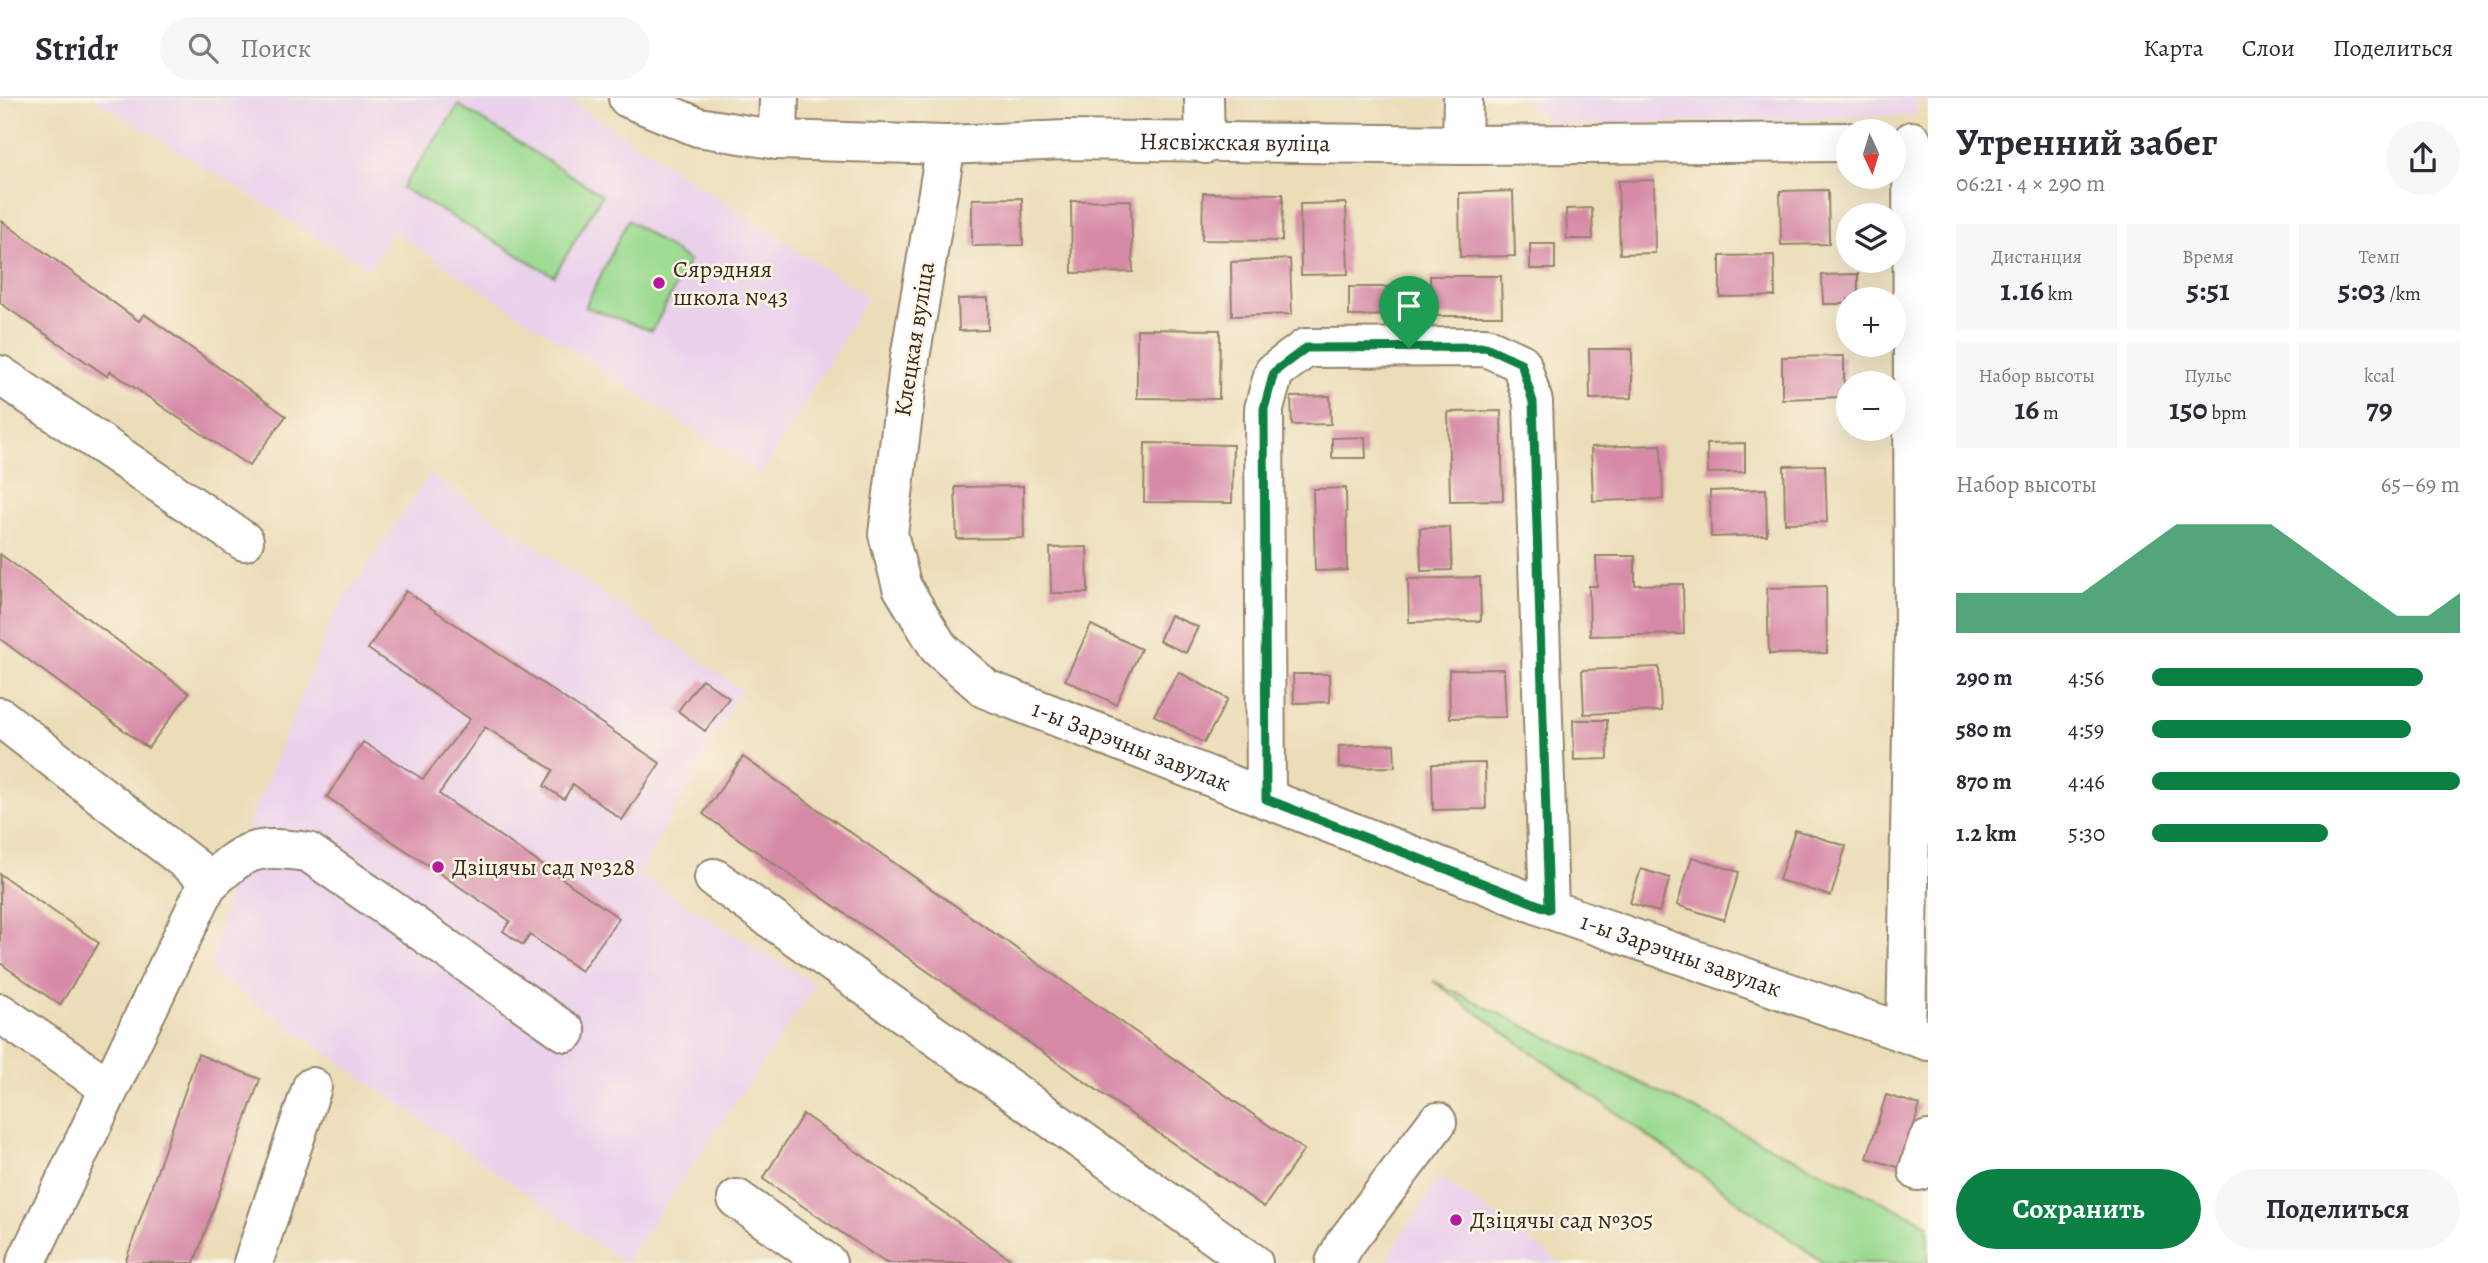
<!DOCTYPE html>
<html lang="ru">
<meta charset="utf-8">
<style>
:root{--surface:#fff;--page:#f7f7f7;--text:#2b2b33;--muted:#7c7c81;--line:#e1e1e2;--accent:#0b8043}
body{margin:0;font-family:Alegreya,serif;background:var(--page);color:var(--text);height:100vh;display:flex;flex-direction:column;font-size:26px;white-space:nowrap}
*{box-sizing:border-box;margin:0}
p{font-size:23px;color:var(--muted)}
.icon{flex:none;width:38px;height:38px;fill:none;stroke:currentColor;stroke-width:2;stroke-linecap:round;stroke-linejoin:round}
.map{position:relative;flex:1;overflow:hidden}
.drawer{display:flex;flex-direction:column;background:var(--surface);width:560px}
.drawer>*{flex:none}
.needle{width:46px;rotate:176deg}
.fabs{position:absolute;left:1836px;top:21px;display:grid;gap:14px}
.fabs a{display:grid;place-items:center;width:70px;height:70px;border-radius:50%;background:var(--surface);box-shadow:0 7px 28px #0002;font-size:35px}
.pin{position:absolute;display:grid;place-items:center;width:60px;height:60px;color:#fff;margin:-72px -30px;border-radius:50% 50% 50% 0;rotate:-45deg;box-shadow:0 0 7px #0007}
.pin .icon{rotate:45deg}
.round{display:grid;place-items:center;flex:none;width:74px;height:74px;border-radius:37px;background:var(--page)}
.head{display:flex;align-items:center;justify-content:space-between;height:119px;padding:0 28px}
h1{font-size:38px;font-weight:700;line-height:52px}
.stats{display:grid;grid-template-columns:repeat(3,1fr);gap:10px;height:119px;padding:7px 28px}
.stats div{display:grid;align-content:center;border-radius:0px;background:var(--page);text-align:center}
.stats b{font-size:30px;font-weight:700}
.stats small{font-size:19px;font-weight:400}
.stats p{font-size:19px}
.chart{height:196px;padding:14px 28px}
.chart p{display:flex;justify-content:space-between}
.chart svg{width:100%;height:126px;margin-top:7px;fill:var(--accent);opacity:.7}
.button{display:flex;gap:14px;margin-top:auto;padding:14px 28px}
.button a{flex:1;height:80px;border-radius:42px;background:var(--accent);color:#fff;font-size:28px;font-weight:700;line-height:80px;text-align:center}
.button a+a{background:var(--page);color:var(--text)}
ul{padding:0 28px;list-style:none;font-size:23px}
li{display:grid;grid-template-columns:112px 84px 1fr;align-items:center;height:52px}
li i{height:18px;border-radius:9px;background:var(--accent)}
header{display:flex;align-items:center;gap:42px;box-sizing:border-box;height:98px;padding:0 35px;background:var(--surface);border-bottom:2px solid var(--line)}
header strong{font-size:33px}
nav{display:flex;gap:38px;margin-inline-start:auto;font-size:24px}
.search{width:490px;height:63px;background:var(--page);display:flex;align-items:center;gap:18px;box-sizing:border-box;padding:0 24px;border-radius:38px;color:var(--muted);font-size:26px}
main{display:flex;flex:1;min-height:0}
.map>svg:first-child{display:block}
.built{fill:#ebd1ec}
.green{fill:#99da90;stroke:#6a8257;stroke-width:2}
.building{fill:#d78aa8}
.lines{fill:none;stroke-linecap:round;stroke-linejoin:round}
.minor-casing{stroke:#94846c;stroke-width:42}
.minor{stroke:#fff;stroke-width:38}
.route-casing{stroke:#fff;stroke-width:14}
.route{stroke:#0b8043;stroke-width:9}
.poi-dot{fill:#b5179e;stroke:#fcf5e5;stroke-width:2.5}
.labels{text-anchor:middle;stroke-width:5;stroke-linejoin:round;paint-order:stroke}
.street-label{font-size:24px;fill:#3b2a1e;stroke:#fcf5e5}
.poi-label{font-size:24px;fill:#3b2a1e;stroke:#fcf5e5;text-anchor:start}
</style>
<header>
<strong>Stridr</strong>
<div class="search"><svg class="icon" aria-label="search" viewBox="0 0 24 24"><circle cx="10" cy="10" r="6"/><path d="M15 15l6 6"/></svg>Поиск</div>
<nav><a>Карта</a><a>Слои</a><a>Поделиться</a></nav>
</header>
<main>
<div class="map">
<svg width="1928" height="1165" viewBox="0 0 1928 1165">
<rect width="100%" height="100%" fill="#fcf5e5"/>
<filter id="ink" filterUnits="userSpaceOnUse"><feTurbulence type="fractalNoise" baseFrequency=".0143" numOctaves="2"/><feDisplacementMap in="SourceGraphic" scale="14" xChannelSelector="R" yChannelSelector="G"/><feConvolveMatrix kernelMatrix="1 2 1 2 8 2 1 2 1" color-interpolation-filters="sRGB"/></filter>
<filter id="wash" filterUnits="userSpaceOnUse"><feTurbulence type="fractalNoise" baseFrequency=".00686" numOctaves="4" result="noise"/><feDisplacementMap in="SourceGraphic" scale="28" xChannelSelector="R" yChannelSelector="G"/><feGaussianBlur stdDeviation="1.57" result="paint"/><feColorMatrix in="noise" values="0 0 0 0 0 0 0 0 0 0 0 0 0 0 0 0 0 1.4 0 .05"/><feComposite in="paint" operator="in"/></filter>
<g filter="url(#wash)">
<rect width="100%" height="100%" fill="#ecddb9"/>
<!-- built -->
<path class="built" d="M93 0H566L868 199 761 377 393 133 369 171Z
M1523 0H1916V17L1553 27Z
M430 376 741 591 639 777 816 887 625 1165 210 873 235 761 336 513Z
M1440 1079 1561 1165H1384Z"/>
<!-- green -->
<path class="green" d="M459 7 602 97 554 178 402 90Z
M628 122 689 163 652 233 585 209Z
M1433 883 1928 1126V1165H1824Z"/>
<g id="blocks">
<!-- building -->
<path class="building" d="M1654 82 1655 155 1620 156 1618 83Z
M1828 92 1829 146 1781 147 1780 93Z
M1513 93 1515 158 1460 159 1459 95Z
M1203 95 1283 96 1282 143 1202 142Z
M1022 100 1023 147 972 148V101Z
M1131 102 1133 174 1072 175 1071 103Z
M1346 105 1348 176 1301 177 1300 106Z
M1592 110 1593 141H1567L1566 111Z
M2 123 139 223 144 216 286 318 249 368 110 273 107 278 0 205Z
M1530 146H1555V171H1530Z
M1774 157 1775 198 1720 199V158Z
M1290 161 1292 216 1232 218 1231 164Z
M1858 176V201H1848V206H1823L1822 177Z
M1430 178H1501L1502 218H1431Z
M1349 189H1405V217L1349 218Z
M988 200V232L959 233 958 201Z
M1137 231 1220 232 1219 301 1137 300Z
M1589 251H1632V300L1590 301Z
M1844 258V299L1782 301V259Z
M1330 298 1331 326 1292 327 1291 299Z
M1501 313 1503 402 1450 403 1448 314Z
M1365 339 1366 360H1332V340Z
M1145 345 1233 347 1232 405 1144 404Z
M1745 345V374L1708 375 1707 346Z
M1661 347 1663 401 1593 403 1591 349Z
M1825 367 1827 424 1785 425 1784 368Z
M1023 388 1024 440 957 441 955 389Z
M1346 390 1347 472 1315 473 1313 391Z
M1766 391 1767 437 1711 439 1710 393Z
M1450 429 1452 472 1421 473 1420 430Z
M1087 449 1088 495H1051L1050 450Z
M0 456 189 595 148 650 0 541Z
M1596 458H1635V487L1683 486 1684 536 1590 538 1589 488H1597Z
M1480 479 1481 523 1409 524 1408 481Z
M1826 488 1827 555 1769 556 1767 490Z
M406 493 660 665 622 722 573 686 564 701 544 688 553 672 485 629 439 696 619 820 581 873 530 837 523 847 503 833 510 823 327 699 363 644 423 681 470 621 368 551Z
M1170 517 1198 529 1186 555 1159 543Z
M1091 527 1141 551 1116 606 1065 582Z
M1659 569 1661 613 1584 616 1582 572Z
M1504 571 1506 619 1450 620 1449 572Z
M1179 574 1228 601 1204 645 1154 617Z
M1293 576H1329L1330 604 1294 605Z
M702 581 729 600 705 633 678 613Z
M1573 622H1607L1608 661 1574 662Z
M1394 646 1395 669 1339 670V648Z
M743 659 1304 1052 1264 1109 703 716Z
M1485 665 1486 711 1433 712 1432 666Z
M1795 732 1846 748 1831 798 1779 782Z
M1692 759 1739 774 1724 822 1677 807Z
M1641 771 1670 780 1659 814 1630 805Z
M0 776 99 845 60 907 0 865Z
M198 956 260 981 194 1165H125Z
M1886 997 1920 1007 1901 1070 1867 1060Z
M803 1016 1016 1165H886L763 1081Z"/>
</g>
</g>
<g filter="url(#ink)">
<use href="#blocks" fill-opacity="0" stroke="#94846c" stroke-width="2"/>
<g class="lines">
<defs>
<g id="minor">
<path id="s1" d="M628 0 698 29 778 42 946 47 1066 42 1462 47 1848 44"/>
<path d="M1204 0 1205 46"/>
<path d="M778 42 779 0"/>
<path id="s2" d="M946 47 910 260 888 436 902 489 939 550 986 591 1549 811 1928 943"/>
<path d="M1462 47 1463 0"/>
<path d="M0 277 244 443"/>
<path d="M0 619 200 774 207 787"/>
<path d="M1266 701 1264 311 1274 274 1306 250 1486 249 1521 265 1533 304 1549 811"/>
<path d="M714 780 1253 1165"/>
<path d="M0 915 108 989"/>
<path d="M1906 934 1914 534 1912 43"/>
<path d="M1918 1073 1928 1042"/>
<path d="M737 1101 827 1165"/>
<path d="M26 1165 207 787C246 750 254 747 308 754L566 934"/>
<path d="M253 1165 312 989"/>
<path d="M1335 1165 1344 1147 1437 1024"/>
</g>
</defs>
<!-- minor casing -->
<use href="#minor" class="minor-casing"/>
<!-- minor -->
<use href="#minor" class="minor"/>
</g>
</g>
<g class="lines" filter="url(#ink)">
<defs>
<path id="route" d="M1486 249 1521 265 1533 304 1549 811 1266 701 1264 311 1274 274 1306 250Z"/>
</defs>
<!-- route casing -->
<use href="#route" class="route-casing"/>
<!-- route -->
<use href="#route" class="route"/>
</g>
<!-- markers -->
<g class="poi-dot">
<circle cx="659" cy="185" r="7"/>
<circle cx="438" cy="769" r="7"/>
<circle cx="1456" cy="1122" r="7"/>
</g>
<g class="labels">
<!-- street labels -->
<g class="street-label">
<text dy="8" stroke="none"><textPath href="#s1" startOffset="614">Нясвіжская вуліца</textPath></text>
<text transform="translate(914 241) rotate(-81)" y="8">Клецкая вуліца</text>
<text dy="8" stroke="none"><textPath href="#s2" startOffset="738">1-ы Зарэчны завулак</textPath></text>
<text dy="8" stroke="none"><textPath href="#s2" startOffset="1326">1-ы Зарэчны завулак</textPath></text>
</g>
<!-- poi labels -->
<g class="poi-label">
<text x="673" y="179">Сярэдняя<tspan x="673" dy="28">школа №43</tspan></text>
<text x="452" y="777">Дзіцячы сад №328</text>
<text x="1470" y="1130">Дзіцячы сад №305</text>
</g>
</g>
</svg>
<div class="fabs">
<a><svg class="needle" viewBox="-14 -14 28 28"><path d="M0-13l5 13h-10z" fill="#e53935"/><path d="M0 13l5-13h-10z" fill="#7c7c81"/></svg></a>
<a><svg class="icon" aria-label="layers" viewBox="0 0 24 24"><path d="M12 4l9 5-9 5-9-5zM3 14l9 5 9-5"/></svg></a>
<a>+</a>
<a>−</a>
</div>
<div class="pin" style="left:1409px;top:250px;background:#1e9e55"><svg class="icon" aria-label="arrive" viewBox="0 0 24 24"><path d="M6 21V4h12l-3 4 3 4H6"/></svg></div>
</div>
<section class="drawer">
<div class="head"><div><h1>Утренний забег</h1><p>06:21 · 4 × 290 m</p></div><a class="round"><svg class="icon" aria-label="share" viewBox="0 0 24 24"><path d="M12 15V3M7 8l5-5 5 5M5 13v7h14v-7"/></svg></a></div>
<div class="stats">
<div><p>Дистанция</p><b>1.16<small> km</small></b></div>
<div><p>Время</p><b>5:51</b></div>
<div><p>Темп</p><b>5:03<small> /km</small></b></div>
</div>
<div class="stats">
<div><p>Набор высоты</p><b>16<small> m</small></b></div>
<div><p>Пульс</p><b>150<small> bpm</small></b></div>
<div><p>kcal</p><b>79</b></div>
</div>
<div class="chart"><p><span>Набор высоты</span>65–69 m</p>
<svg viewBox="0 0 160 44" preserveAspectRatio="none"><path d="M0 44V30L10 30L20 30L30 30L40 30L50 22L60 14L70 6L80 6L90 6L100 6L110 14L120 22L130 30L140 38L150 38L160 30V44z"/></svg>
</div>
<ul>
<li><b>290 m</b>4:56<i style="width:88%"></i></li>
<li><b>580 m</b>4:59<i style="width:84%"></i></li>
<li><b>870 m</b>4:46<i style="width:100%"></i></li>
<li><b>1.2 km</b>5:30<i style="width:57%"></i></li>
</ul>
<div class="button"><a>Сохранить</a><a>Поделиться</a></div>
</section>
</main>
